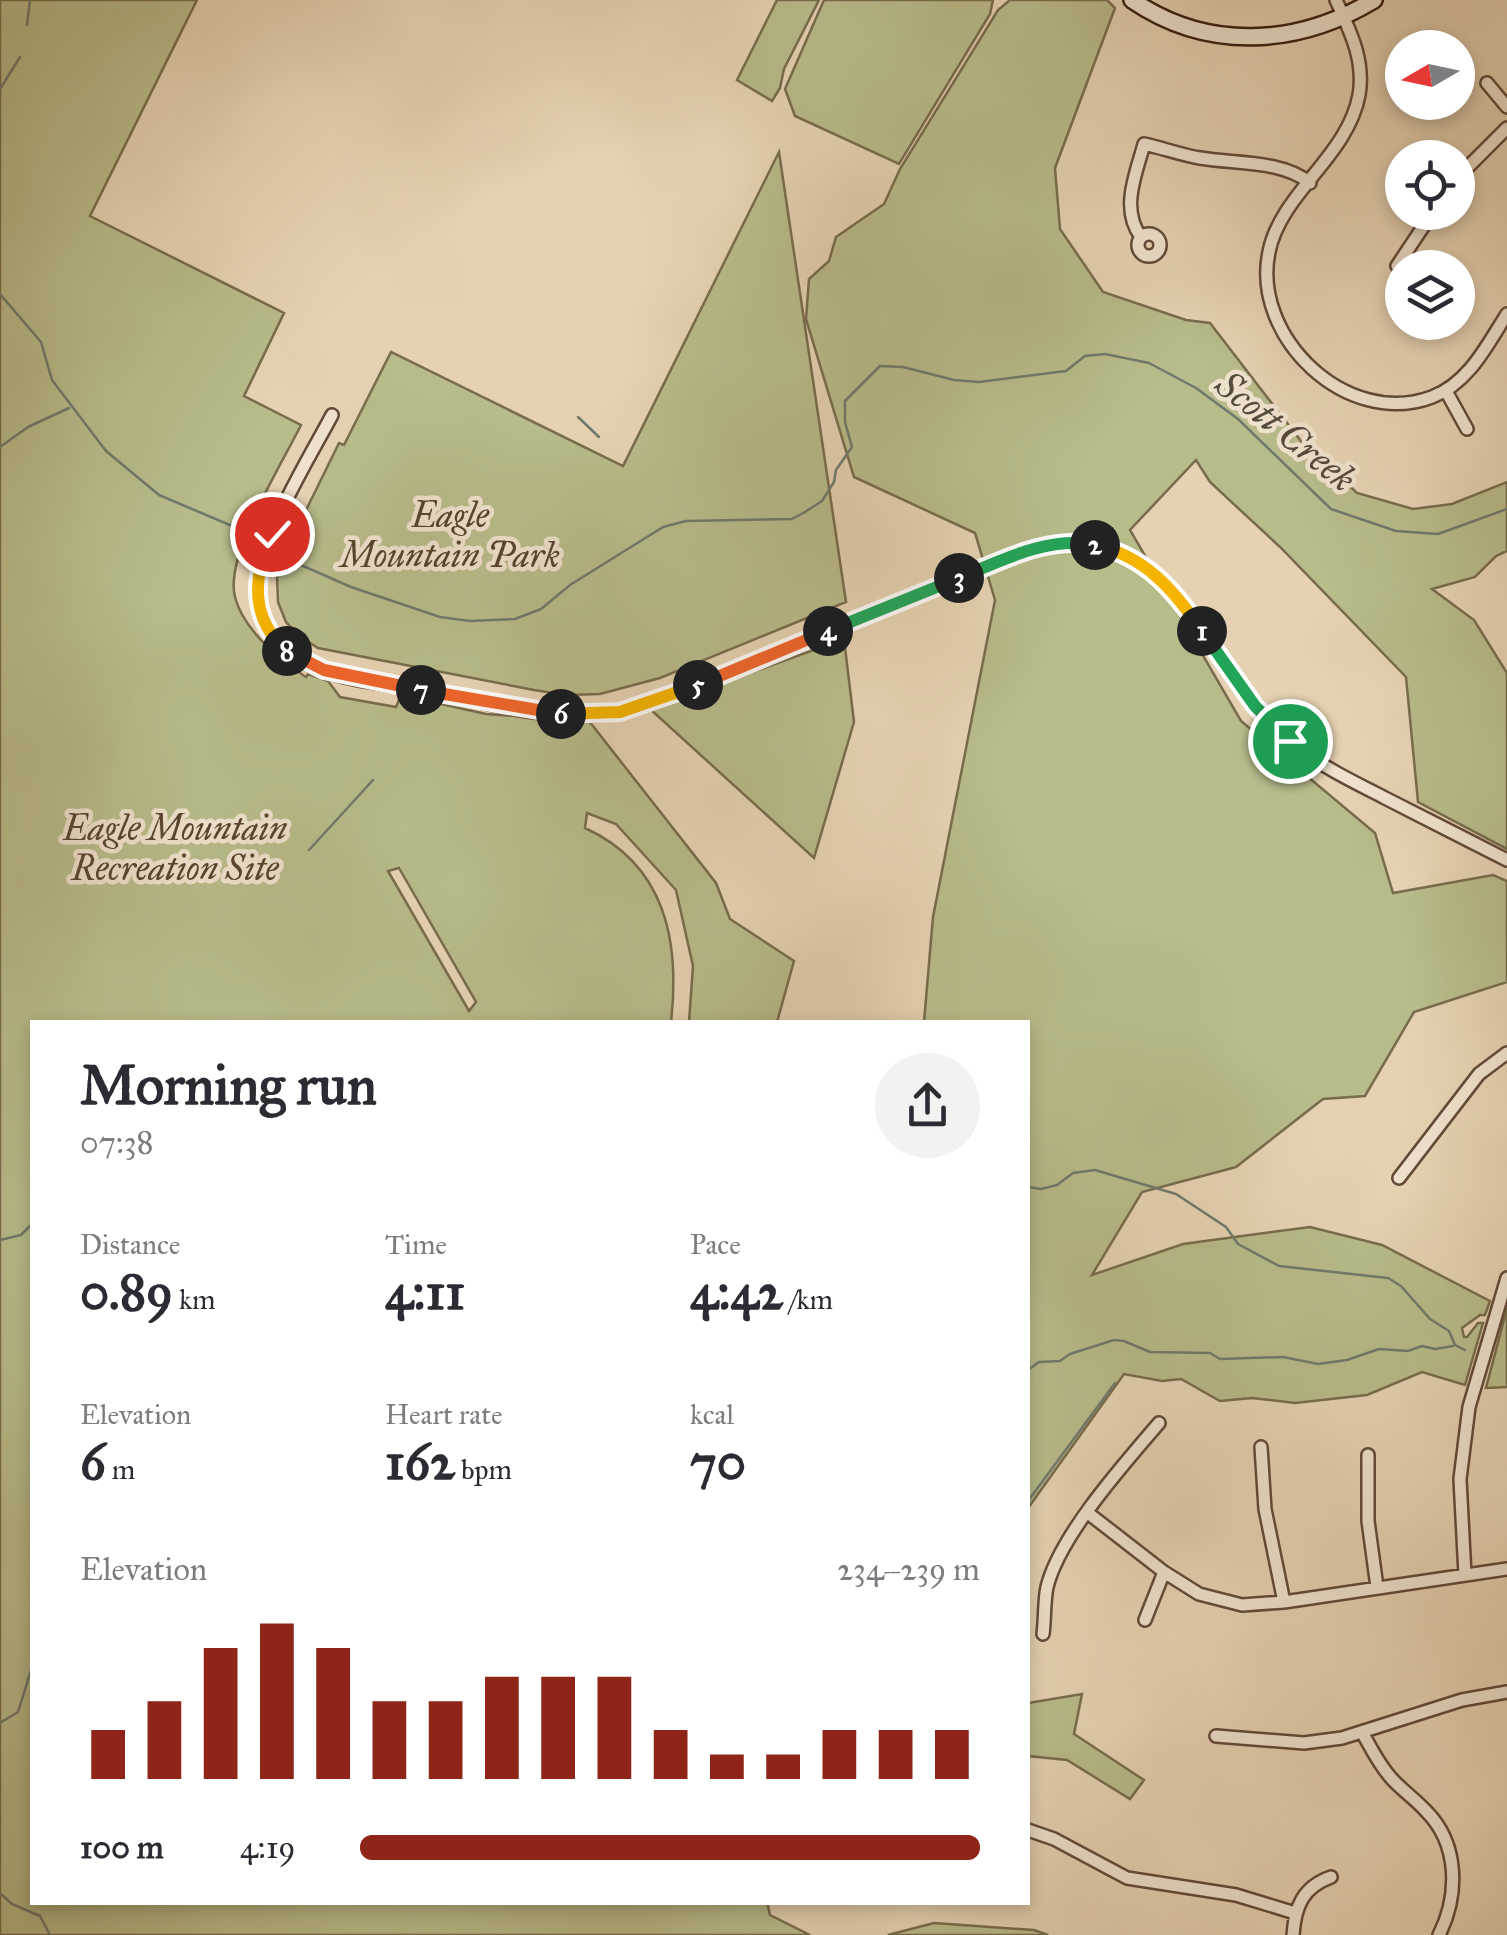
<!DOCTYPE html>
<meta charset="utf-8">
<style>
:root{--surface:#fff;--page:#f2f2f3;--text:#2b2b33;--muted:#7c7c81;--accent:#8f2418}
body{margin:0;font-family:"IM FELL Great Primer",serif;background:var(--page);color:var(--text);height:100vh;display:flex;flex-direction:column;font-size:38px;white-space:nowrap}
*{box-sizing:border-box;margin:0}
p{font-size:32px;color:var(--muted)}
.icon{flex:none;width:55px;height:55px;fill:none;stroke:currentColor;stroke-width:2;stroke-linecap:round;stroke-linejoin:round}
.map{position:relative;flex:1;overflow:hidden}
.panel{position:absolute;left:30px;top:1020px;width:1000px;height:885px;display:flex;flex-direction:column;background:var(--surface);border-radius:0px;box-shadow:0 5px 15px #0003}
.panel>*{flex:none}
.needle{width:65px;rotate:261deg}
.fabs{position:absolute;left:1385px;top:30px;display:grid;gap:20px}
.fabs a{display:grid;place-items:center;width:90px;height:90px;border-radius:50%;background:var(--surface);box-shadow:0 5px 15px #0003;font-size:50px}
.pin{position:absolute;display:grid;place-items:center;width:85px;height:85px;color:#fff;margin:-42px;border:5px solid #fff;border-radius:50%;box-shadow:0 2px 10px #0007}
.km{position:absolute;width:50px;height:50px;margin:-25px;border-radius:50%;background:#222;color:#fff;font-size:28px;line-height:50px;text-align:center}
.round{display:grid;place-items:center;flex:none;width:105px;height:105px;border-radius:52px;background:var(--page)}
.overview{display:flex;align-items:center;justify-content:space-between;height:170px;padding:0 50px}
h1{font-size:55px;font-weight:800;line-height:75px}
.metrics{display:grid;grid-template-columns:repeat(3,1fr);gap:15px;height:170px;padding:10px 50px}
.metrics div{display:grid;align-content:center}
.metrics b{font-size:50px;font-weight:800}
.metrics small{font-size:28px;font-weight:400}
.metrics p{font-size:28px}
.chart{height:280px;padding:20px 50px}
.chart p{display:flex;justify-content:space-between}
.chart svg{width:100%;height:180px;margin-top:10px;stroke:var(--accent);stroke-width:6}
ul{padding:0 50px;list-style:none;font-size:32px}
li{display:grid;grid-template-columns:160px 120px 1fr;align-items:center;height:75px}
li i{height:25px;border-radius:12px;background:var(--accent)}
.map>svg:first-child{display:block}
.green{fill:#b8bb8a;stroke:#786c4c;stroke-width:2.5;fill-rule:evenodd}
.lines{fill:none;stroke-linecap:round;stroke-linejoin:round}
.stream{stroke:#707a6c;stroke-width:2.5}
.street-casing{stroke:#634a38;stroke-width:16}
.secondary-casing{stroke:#371c0f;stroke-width:20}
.street{stroke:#efe2cd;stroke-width:11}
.secondary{stroke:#efe2cd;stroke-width:15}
.split-1-casing{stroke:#fff;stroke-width:20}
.split-2-casing{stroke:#fff;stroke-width:20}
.split-3-casing{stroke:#fff;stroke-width:20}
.split-4-casing{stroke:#fff;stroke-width:20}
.split-5-casing{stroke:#fff;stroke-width:20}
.split-6-casing{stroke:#fff;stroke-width:20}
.split-7-casing{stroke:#fff;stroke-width:20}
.split-8-casing{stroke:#fff;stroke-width:20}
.split-9-casing{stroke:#fff;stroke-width:20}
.split-1{stroke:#22a559;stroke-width:12}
.split-2{stroke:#f5b400;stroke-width:12}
.split-3{stroke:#22a559;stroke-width:12}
.split-4{stroke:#22a559;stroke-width:12}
.split-5{stroke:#f0652b;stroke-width:12}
.split-6{stroke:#f5b400;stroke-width:12}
.split-7{stroke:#f0652b;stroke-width:12}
.split-8{stroke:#f0652b;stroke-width:12}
.split-9{stroke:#f5b400;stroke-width:12}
.labels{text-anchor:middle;stroke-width:9;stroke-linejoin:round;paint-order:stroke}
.park-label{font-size:35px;font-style:italic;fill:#57442e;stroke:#efe2cd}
.water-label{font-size:38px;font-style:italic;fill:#544b3e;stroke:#efe2cd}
</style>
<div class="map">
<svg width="1507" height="1935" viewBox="0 0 1507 1935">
<rect width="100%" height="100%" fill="#e6d2b2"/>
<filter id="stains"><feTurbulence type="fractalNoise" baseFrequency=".002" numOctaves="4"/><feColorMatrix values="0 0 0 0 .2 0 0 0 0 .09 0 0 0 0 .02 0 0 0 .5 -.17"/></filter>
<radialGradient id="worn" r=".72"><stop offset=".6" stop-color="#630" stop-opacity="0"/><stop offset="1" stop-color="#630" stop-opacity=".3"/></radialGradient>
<!-- green -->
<path class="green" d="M0 0H197L90 216 284 313 244 396 301 425C282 464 224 556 235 597 243 629 280 661 306 677L308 674 328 681 340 697 396 707 401 695 486 714 589 721 716 883 730 919 794 961 777 1022H689L693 966 676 890 616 824 587 813 585 828C666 865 680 942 671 1022H32V1902H767L770 1915 810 1935H0ZM399 868 476 1002 469 1011 388 871Z
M777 0H819L784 69 780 88 772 101 737 80Z
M824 0H993L990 14 899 164 795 116 785 89Z
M1010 0H1107L1115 8 1055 168 1060 229 1103 292 1186 320 1210 323 1304 445 1357 493 1413 509 1452 504 1507 482V551L1496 556 1475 577 1432 589 1474 620 1507 673V849L1418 802 1406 677 1280 547 1210 482 1196 460 1130 530 1241 721 1375 833 1393 893 1493 875 1507 881V982L1414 1012 1365 1096 1323 1099 1236 1167 1142 1192 1092 1275 1183 1244 1310 1227 1382 1245 1490 1301 1485 1315H1480L1462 1328 1464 1337H1467L1478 1323H1483L1465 1385 1422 1372 1367 1395 1295 1403 1252 1398 1220 1401 1181 1379 1162 1381 1124 1374 1028 1508V1022H924L933 917 995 600 975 533 854 477 806 319 809 279 829 261 836 237 884 204 900 169 998 10Z
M779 152 846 602 660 678 600 694 566 695 534 690 318 648 299 636 286 622 278 602 277 578 283 557 339 443 344 445 391 352 623 466Z
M844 639 854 722 814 858 650 709Z
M1507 1308V1387L1486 1388Z
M1082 1694 1074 1734 1144 1780 1130 1799 1067 1760 1028 1756V1703Z
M934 1923 1034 1930 1048 1935H888Z"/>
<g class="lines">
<!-- stream -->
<path class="stream" d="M27 25 30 0
M0 89 20 57
M0 294 41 342 52 380 106 451 159 495 244 531 255 544
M578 417 599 437
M0 447 28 427 69 408
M285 558 351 587 440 617 470 621 515 619 541 609 570 585 663 527 686 521 792 519 805 512 822 501 834 482 836 470 852 447 845 422V401L880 366 903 367 954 380 979 382 1066 371 1085 356 1105 354 1149 363 1196 388 1238 419 1331 509 1396 531 1438 534 1507 509
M309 850 373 780
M1028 1187 1041 1189 1057 1185 1073 1173 1095 1170 1176 1194 1226 1227 1238 1244 1279 1266 1388 1278 1401 1286 1430 1319 1449 1331 1455 1345 1465 1350
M0 1240 21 1235 32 1224
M1028 1370 1039 1362 1060 1361 1070 1354 1114 1340 1124 1341 1150 1352 1210 1353 1220 1359 1283 1357 1318 1364 1347 1360 1379 1349 1408 1351 1422 1346 1435 1349 1453 1346
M1028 1501 1115 1383
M0 1723 18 1712 32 1667
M0 1893 12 1904 40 1916 50 1935"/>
<defs>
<path id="street" d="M1336 0C1350 31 1365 60 1359 95 1348 156 1280 194 1269 252 1251 337 1347 429 1432 397 1469 383 1487 345 1507 314
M1487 83 1507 107
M1458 177 1507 128
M1138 245a11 11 0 1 1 22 0a11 11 0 1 1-22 0Z
M1141 237C1120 209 1136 174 1144 144 1163 148 1181 155 1200 158 1235 164 1282 160 1310 183
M1397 266 1433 212
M1446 391 1467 429
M332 415C308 461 249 553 258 603 262 626 275 645 295 657 332 681 384 683 427 691 480 701 537 718 592 715 623 713 651 704 680 693L1026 551C1171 503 1209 679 1300 749 1326 769 1356 783 1385 798 1426 819 1466 839 1507 860
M1399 1178 1479 1074 1507 1053
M1261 1447 1265 1509 1284 1602
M1368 1455V1521L1377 1587
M1088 1513 1164 1572 1199 1594 1242 1605 1284 1602 1507 1569
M1465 1575 1460 1479 1469 1407 1507 1278
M1145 1620 1164 1572
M1043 1634C1045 1619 1044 1601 1047 1587 1060 1535 1124 1464 1159 1423
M1362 1732C1371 1748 1379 1765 1392 1779 1402 1790 1415 1799 1426 1811 1459 1844 1459 1895 1439 1935
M1216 1736 1304 1743 1342 1738 1462 1700 1507 1692
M1028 1830 1054 1839 1127 1878 1236 1895 1295 1913
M1293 1935C1295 1906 1303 1887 1331 1877"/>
<path id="secondary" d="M1132 0C1208 52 1298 46 1374 0"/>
</defs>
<!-- street casing -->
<use href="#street" class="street-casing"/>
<!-- secondary casing -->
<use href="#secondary" class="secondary-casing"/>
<!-- street -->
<use href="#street" class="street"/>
<!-- secondary -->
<use href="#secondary" class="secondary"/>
</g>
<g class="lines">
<defs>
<path id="split-1" d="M1202 631 1255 706 1290 741"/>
<path id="split-2" d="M1095 545C1145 556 1174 590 1202 631"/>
<path id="split-3" d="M959 578C1003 560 1047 536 1095 545"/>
<path id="split-4" d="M828 631 959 578"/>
<path id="split-5" d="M698 685 828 631"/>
<path id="split-6" d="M561 714 620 712 698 685"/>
<path id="split-7" d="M421 690 561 714"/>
<path id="split-8" d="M287 651 324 670 421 690"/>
<path id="split-9" d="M272 534C253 576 249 618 287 651"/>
</defs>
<!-- split-1 casing -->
<use href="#split-1" class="split-1-casing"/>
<!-- split-2 casing -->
<use href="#split-2" class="split-2-casing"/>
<!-- split-3 casing -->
<use href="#split-3" class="split-3-casing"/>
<!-- split-4 casing -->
<use href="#split-4" class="split-4-casing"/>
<!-- split-5 casing -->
<use href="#split-5" class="split-5-casing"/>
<!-- split-6 casing -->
<use href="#split-6" class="split-6-casing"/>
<!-- split-7 casing -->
<use href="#split-7" class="split-7-casing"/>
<!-- split-8 casing -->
<use href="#split-8" class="split-8-casing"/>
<!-- split-9 casing -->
<use href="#split-9" class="split-9-casing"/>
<!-- split-1 -->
<use href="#split-1" class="split-1"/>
<!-- split-2 -->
<use href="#split-2" class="split-2"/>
<!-- split-3 -->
<use href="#split-3" class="split-3"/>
<!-- split-4 -->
<use href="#split-4" class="split-4"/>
<!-- split-5 -->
<use href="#split-5" class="split-5"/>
<!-- split-6 -->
<use href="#split-6" class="split-6"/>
<!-- split-7 -->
<use href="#split-7" class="split-7"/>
<!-- split-8 -->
<use href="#split-8" class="split-8"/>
<!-- split-9 -->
<use href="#split-9" class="split-9"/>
</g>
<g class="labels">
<!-- park labels -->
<g class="park-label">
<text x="450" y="527">Eagle<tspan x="450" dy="40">Mountain Park</tspan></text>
<text x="175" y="840">Eagle Mountain<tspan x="175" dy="40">Recreation Site</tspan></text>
</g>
<!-- water labels -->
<g class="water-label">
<text transform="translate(1286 431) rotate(39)" y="13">Scott Creek</text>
</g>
</g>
<rect width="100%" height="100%" filter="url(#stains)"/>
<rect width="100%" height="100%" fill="url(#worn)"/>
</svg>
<div class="fabs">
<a><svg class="needle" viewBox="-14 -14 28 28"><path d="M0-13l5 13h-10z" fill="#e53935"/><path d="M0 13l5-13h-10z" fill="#7c7c81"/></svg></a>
<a><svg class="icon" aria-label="locate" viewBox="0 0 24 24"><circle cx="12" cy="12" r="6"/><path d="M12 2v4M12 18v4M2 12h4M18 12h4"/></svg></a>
<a><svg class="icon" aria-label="layers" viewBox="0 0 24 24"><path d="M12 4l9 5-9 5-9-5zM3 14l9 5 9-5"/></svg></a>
</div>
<div class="pin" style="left:1290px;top:741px;background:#1e9e55"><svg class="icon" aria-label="arrive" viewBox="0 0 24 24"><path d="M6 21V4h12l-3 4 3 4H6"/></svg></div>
<div class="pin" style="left:272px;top:534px;background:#d93025"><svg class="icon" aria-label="check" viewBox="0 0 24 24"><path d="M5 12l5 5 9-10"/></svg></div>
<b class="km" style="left:1202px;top:631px">1</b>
<b class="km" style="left:1095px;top:545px">2</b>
<b class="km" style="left:959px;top:578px">3</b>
<b class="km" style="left:828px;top:631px">4</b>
<b class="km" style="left:698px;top:685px">5</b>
<b class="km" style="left:561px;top:714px">6</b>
<b class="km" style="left:421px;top:690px">7</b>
<b class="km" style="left:287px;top:651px">8</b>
<section class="panel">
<div class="overview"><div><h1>Morning run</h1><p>07:38</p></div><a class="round"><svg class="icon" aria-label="share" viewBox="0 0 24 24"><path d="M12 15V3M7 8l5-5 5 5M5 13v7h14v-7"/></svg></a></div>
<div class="metrics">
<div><p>Distance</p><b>0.89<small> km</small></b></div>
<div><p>Time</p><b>4:11</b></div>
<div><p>Pace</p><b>4:42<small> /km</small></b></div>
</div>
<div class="metrics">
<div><p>Elevation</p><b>6<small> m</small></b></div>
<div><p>Heart rate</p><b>162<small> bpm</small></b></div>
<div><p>kcal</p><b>70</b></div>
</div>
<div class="chart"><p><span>Elevation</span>234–239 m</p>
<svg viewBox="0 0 160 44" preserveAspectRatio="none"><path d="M5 44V32M15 44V25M25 44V12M35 44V6M45 44V12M55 44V25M65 44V25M75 44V19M85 44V19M95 44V19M105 44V32M115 44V38M125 44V38M135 44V32M145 44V32M155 44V32"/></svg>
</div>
<ul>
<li><b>100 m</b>4:19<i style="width:100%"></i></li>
</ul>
</section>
</div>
